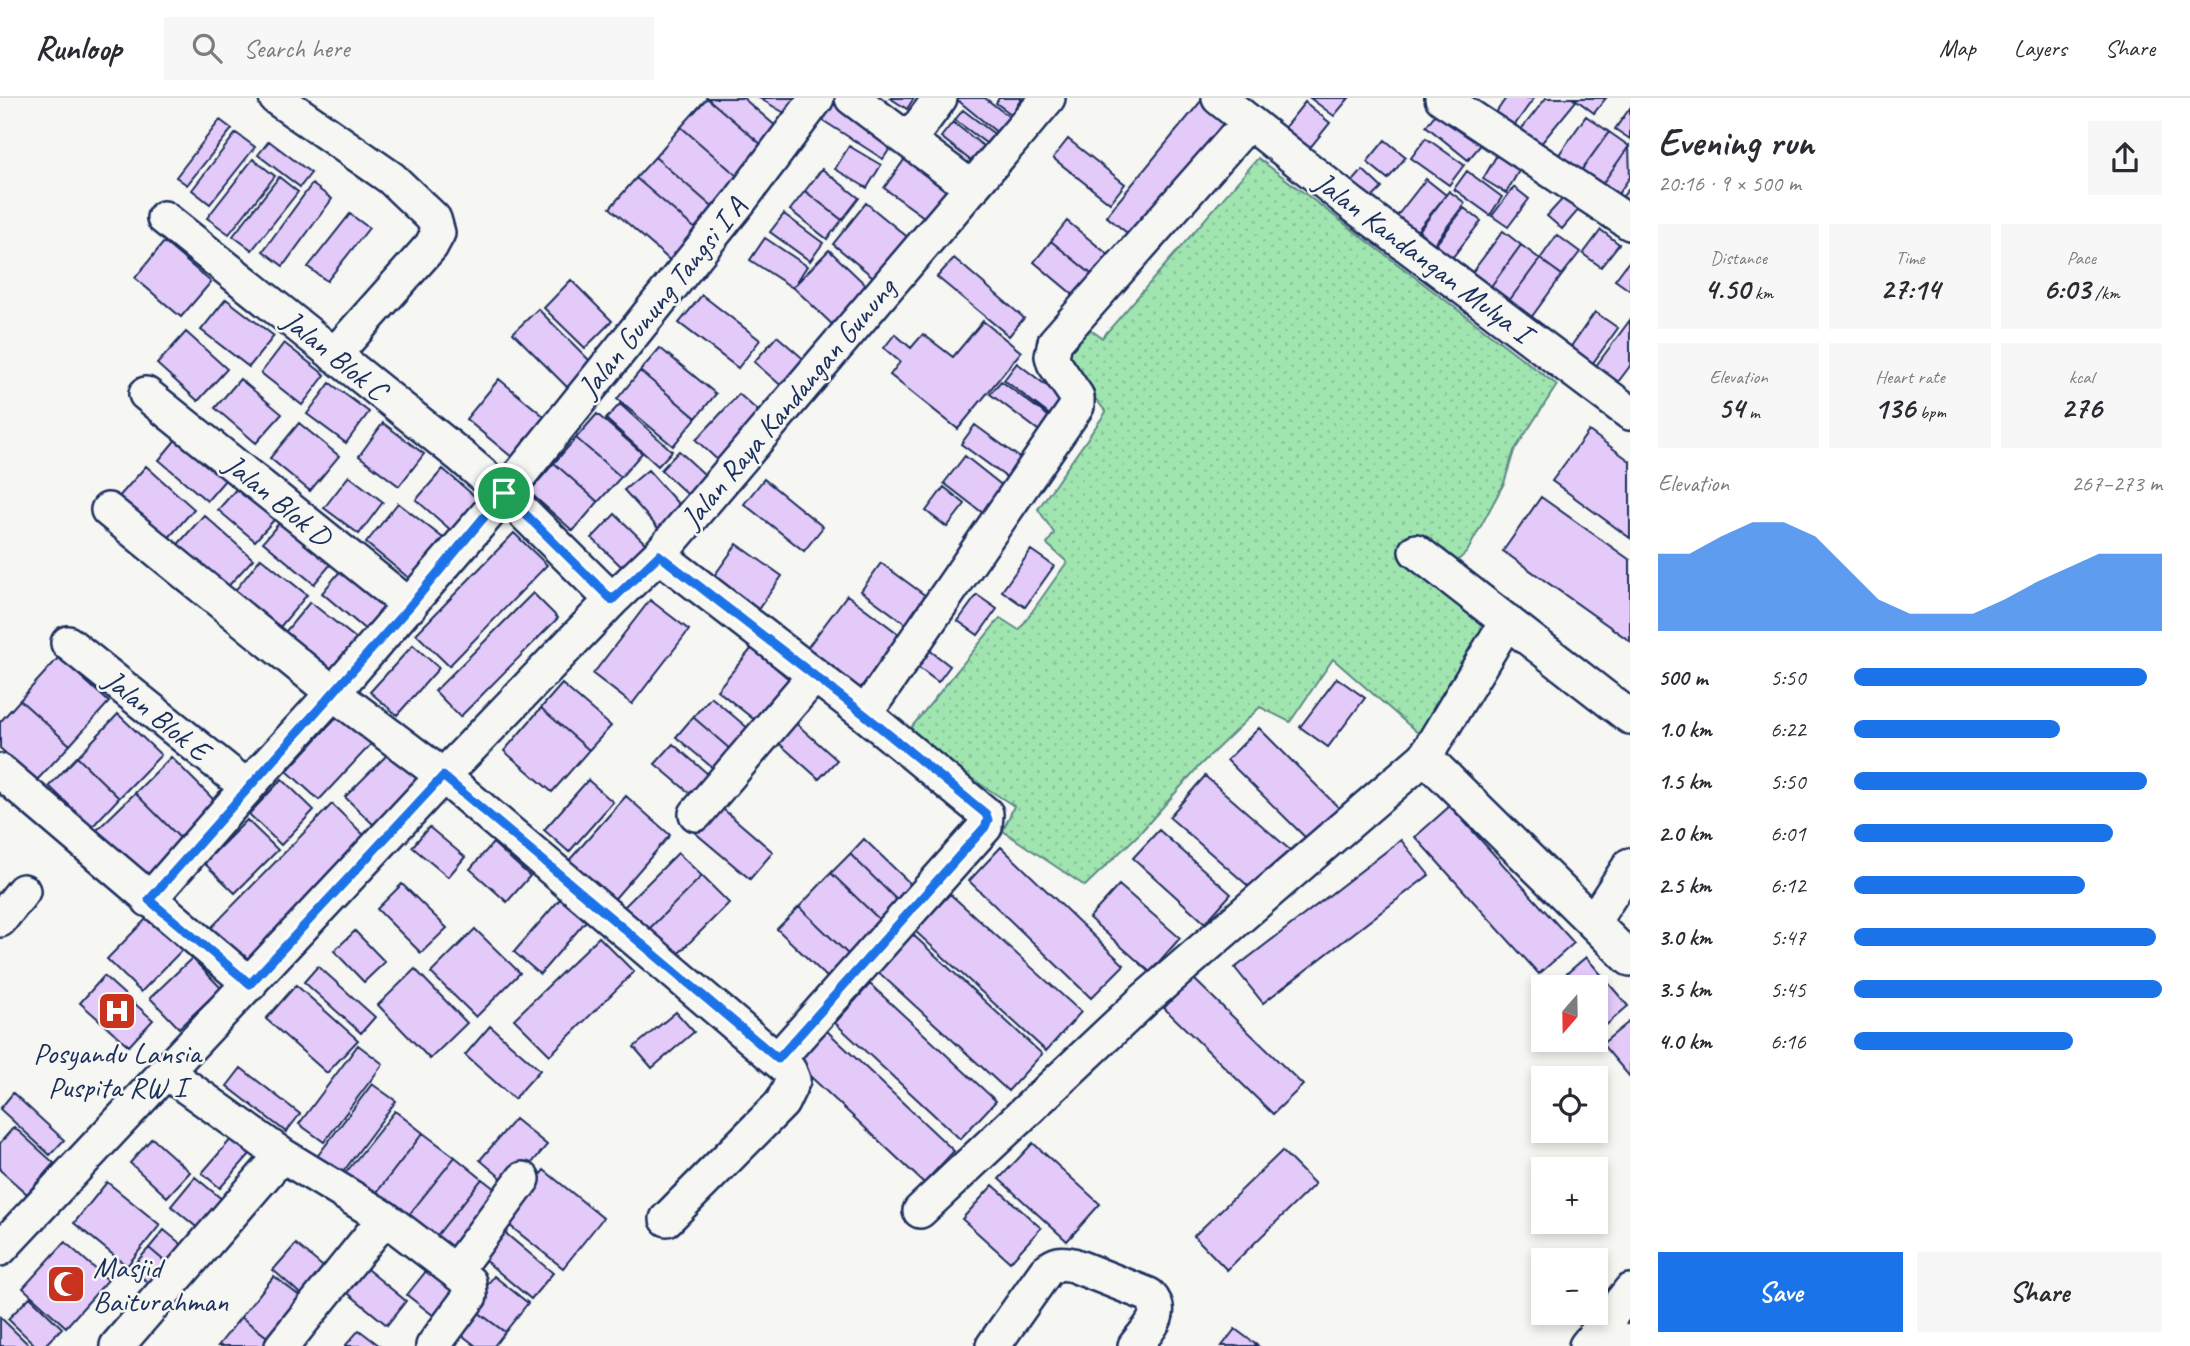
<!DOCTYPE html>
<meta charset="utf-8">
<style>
:root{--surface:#fff;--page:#f7f7f7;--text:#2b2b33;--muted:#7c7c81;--line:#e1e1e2;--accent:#1a73e8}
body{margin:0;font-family:Caveat,sans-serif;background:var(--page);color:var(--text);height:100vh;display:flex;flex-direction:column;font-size:26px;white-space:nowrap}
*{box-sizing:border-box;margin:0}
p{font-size:23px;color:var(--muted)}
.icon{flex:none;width:38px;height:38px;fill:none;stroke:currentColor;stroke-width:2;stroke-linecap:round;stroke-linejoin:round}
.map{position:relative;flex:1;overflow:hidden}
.details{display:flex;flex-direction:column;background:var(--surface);width:560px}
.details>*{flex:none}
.needle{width:46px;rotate:200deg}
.tools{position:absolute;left:1531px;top:877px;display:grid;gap:14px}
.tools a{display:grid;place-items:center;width:77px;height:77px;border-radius:0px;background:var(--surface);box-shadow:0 4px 10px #0003;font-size:35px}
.pin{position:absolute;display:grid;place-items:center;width:60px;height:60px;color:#fff;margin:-30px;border:4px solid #fff;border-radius:50%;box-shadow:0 2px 7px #0007}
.round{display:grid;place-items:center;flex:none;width:74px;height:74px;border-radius:0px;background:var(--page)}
.head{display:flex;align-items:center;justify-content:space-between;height:119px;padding:0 28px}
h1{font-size:38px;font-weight:700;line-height:52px}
.stats{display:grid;grid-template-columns:repeat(3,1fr);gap:10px;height:119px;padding:7px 28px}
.stats div{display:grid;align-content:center;border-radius:0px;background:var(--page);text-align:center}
.stats b{font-size:30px;font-weight:700}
.stats small{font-size:19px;font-weight:400}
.stats p{font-size:19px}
.chart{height:196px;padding:14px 28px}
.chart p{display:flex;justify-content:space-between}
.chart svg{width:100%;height:126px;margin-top:7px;fill:var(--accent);opacity:.7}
.action{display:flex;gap:14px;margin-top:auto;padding:14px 28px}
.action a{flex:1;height:80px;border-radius:0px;background:var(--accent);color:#fff;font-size:28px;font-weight:700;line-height:80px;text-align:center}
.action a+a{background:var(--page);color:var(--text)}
ul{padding:0 28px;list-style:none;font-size:23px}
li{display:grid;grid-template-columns:112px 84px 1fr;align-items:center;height:52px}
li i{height:18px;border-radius:9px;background:var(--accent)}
header{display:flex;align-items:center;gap:42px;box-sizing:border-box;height:98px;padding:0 35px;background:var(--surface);border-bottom:2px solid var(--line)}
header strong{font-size:33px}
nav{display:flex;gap:38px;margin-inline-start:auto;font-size:24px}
.search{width:490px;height:63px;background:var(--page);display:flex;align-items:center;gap:18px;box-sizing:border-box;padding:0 24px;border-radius:0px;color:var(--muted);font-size:26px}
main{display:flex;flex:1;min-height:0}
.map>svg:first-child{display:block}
.grass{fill:url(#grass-dots);stroke:#5e8a87;stroke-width:2}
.building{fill:#e4caf9;stroke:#1b2f5e;stroke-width:2}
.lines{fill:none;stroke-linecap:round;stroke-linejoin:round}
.minor-casing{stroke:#1b2f5e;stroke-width:38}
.minor{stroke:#f6f6f2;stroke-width:33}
.route-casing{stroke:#fff;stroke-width:14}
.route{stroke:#1a73e8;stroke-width:9}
.labels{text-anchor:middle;stroke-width:5;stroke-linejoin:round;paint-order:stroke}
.street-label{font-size:30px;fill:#1b2f5e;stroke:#f6f6f2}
.poi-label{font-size:30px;fill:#1b2f5e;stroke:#f6f6f2}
</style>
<header>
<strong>Runloop</strong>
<div class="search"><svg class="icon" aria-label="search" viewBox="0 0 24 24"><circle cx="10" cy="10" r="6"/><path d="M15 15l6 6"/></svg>Search here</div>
<nav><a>Map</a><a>Layers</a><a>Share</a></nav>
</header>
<main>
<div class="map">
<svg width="1630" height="1248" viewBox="0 0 1630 1248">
<defs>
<pattern id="grass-dots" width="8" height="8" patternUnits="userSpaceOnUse" patternTransform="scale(1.75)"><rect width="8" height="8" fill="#a0e5b0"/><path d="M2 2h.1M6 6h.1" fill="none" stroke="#89c59a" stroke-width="1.8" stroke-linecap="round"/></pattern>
</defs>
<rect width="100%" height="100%" fill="#f6f6f2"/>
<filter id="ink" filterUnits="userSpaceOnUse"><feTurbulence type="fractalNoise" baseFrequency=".0143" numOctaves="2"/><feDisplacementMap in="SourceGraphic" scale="14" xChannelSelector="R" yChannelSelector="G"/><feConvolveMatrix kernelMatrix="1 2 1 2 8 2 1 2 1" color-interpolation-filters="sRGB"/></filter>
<g filter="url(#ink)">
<!-- grass -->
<path class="grass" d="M1258 60 1557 287 1514 353 1504 385 1467 454 1431 487 1493 522 1419 636 1333 561 1290 624 1260 609 1199 668 1139 736 1085 788 1003 733 1014 708 905 637 1000 520 1019 532 1067 464 1047 446 1054 435 1038 411 1106 314 1052 246 1064 213 1102 240Z"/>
<!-- building -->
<path class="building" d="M707 0H743L785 36 769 53Z
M707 0 769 53 743 83 681 29Z
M759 0H798L788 17Z
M827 0H834L897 40 883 61 816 18Z
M890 0H914L907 11Z
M955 0H985L1012 21 999 36Z
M999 0H1022L1011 16 996 5Z
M1310 0H1349L1334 18Z
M1506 0H1534L1511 32 1493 19Z
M1546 0H1572L1576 3 1535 53 1516 38Z
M1574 0H1606L1594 15Z
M1201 3 1225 23 1131 138 1106 118Z
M1305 4 1330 25 1301 61 1276 40Z
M1442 8 1485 42 1468 62 1426 28Z
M1630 10V41L1615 31Z
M963 12 1001 41 994 51 955 22Z
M1586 18 1609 34 1575 81 1553 65Z
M220 22 232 31 187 87 176 79Z
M953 24 987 51 975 66 941 39Z
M681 29 743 83 717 113 655 59Z
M1609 34 1629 48 1596 95 1575 81Z
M236 35 255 49 210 106 192 92Z
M1426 40 1464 67 1449 87 1411 60Z
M1068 41 1125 86 1110 105 1053 60Z
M1385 42 1406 59 1388 81 1367 64Z
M269 43 311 75 300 89 258 57Z
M849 48 881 67 867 90 835 71Z
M1629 48 1630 79 1611 106 1596 95Z
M1501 50 1524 64 1506 95 1483 81Z
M907 58 959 94 935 127 884 90Z
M655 59 717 113 699 134 636 80Z
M253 61 275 78 229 136 207 120Z
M822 71 859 100 842 122 805 93Z
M1363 72 1382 90 1363 109 1345 92Z
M1467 73 1502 99 1490 117 1454 91Z
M279 79 298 94 252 152 233 138Z
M636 80 699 134 672 164 610 110Z
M1426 81 1446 97 1417 133 1397 118Z
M312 86 332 101 283 168 263 153Z
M1514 89 1529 101 1508 129 1492 118Z
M1630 89V116L1617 106Z
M805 93 842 122 827 141 790 112Z
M1449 93 1465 105 1434 146 1419 133Z
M1566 97 1581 109 1562 131 1547 118Z
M866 105 911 142 878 183 833 146Z
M1464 110 1481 123 1445 169 1428 157Z
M350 116 369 130 327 183 308 169Z
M784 116 823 145 810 163 770 134Z
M1067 123 1117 164 1101 184 1051 143Z
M1601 132 1619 146 1601 169 1583 156Z
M1503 133 1521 147 1484 198 1465 184Z
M1557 137 1580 154 1562 177 1540 161Z
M765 140 807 168 793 190 750 162Z
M1051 143 1101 184 1083 205 1034 164Z
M164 144 211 184 181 219 135 180Z
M1521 147 1540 161 1503 211 1484 198Z
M829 152 870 191 835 229 793 189Z
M954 160 1024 220 1009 238 937 179Z
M1540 161 1562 177 1525 228 1503 211Z
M1630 162V191L1629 192 1615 182Z
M571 182 612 223 585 250 544 210Z
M702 197 760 242 738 270 679 225Z
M226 201 274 238 249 269 201 232Z
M538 211 597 270 572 294 513 235Z
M1595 214 1618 230 1587 273 1565 257Z
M1630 222V268L1612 292 1590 276Z
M983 223 1021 254 958 331 890 277 900 264 884 250 895 236 911 250 923 236 953 259Z
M186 234 227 271 198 303 157 266Z
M777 238 815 271 792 297 754 264Z
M284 245 325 277 302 307 261 275Z
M660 250 716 296 696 320 640 273Z
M1017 265 1064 301 1051 318 1004 282Z
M640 273 696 320 673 348 617 301Z
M240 281 282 316 256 345 215 310Z
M499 281 546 320 513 360 466 321Z
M1001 283 1060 327 1050 341 990 296Z
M330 285 369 314 346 345 307 316Z
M739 296 766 320 723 367 696 342Z
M620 306 672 353 658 368 606 321Z
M597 316 642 355 621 379 576 340Z
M299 325 339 358 310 393 270 360Z
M383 325 424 356 399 388 359 358Z
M975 327 1027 365 1013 384 961 346Z
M1589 333 1630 363V440L1552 383Z
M182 334 231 375 207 403 159 362Z
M576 340 621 379 598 404 554 365Z
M679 353 716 387 698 406 661 372Z
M965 358 1009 393 988 419 944 385Z
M554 365 598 404 573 433 529 394Z
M146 368 194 411 166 443 117 401Z
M443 371 479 402 452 433 416 402Z
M648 372 689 418 666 439 624 392Z
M349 378 383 404 359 436 324 410Z
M245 381 282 413 255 443 218 412Z
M764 381 823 429 804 453 744 406Z
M944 389 965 406 947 429 926 413Z
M1541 399 1630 462V543L1503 453Z
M398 405 443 440 410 481 366 445Z
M615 416 649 449 626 473 592 440Z
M204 417 253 461 222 495 173 452Z
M286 417 337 459 314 486 263 444Z
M514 435 547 467 449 568 416 536Z
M737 446 782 478 754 517 709 485Z
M1031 452 1054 468 1025 509 1002 493Z
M261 460 307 497 275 535 230 499Z
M881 465 930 501 910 529 861 493Z
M346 466 392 503 367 533 322 495Z
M533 495 558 520 460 619 435 593Z
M847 497 900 537 852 601 799 561Z
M977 497 997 511 978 537 958 523Z
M650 502 689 532 632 606 593 576Z
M310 504 363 546 334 581 281 539Z
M413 547 439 570 397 617 370 594Z
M752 550 790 582 756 623 717 592Z
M928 551 950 568 938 584 915 567Z
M59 559 109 604 70 647 20 602Z
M1337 580 1365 600 1328 649 1300 629Z
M562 586 611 628 589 652 541 610Z
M711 599 756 637 738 658 693 619Z
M20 602 70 647 36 683 0 650V624Z
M541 610 589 652 552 694 504 653Z
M342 613 374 643 319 702 287 673Z
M118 616 161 657 119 700 77 659Z
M693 619 738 658 721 677 676 639Z
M791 621 837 662 819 681 773 640Z
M1259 630 1343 714 1312 746 1227 662Z
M673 646 715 682 698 702 655 666Z
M392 652 428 686 381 734 345 699Z
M77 659 119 700 92 729 49 688Z
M171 659 222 710 186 746 135 695Z
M1205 678 1297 758 1261 799 1169 719Z
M282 681 314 712 281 747 249 716Z
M588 682 613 704 569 754 544 732Z
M135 695 186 746 146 785 95 734Z
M626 698 670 737 603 814 558 775Z
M716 705 773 754 750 781 693 733Z
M332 706 372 745 247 873 207 834Z
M1450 708 1574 845 1539 876 1415 739Z
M247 722 278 752 235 795 204 765Z
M429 729 465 759 448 779 412 749Z
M1159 732 1231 796 1205 825 1133 760Z
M864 741 917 792 902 807 850 756Z
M1401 742 1429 777 1263 905 1235 870Z
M493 745 530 778 507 804 470 771Z
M1001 749 1124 867 1091 900 969 783Z
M678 755 702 778 641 839 617 816Z
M850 756 902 807 883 825 831 775Z
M831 775 883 825 851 859 799 809Z
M702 778 729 805 668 866 641 839Z
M402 786 447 830 421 855 377 811Z
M1119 787 1180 840 1150 874 1089 820Z
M950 796 1081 914 1046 953 915 833Z
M560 801 586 823 540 876 514 854Z
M799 809 851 859 829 881 777 831Z
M149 818 183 851 141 894 107 861Z
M475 831 520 875 476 919 431 875Z
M355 833 385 864 364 884 334 853Z
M911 835 1042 956 1008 993 876 872Z
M599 839 634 874 550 957 514 921Z
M1586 859 1628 908 1596 936V889H1551Z
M192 860 221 890 179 930 150 900Z
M318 868 375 919 361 935 304 884Z
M415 871 467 925 430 961 378 907Z
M104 878 153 922 129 948 80 905Z
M1193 880 1303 987 1273 1016 1164 910Z
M870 886 996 1003 960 1041 835 925Z
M296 887 358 942 327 975 266 921Z
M676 914 694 934 652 970 634 949Z
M1630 923V979L1602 946Z
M490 928 540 972 514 1001 465 957Z
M827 933 954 1053 924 1085 796 965Z
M358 947 383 966 324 1044 299 1026Z
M241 970 300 1016 286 1034 227 988Z
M372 986 396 1003 340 1078 316 1060Z
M13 995 64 1042 50 1057 0 1011Z
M395 1013 423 1035 373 1099 344 1077Z
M515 1021 547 1047 512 1089 480 1062Z
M14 1029 54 1065 27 1096 0 1072V1045Z
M423 1035 455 1059 404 1123 373 1099Z
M152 1040 190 1074 167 1099 130 1065Z
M232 1040 250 1056 220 1090 202 1075Z
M1033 1045 1100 1106 1067 1143 999 1081Z
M1282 1053 1315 1086 1227 1172 1194 1138Z
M455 1059 482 1081 431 1145 404 1123Z
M544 1072 603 1120 563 1170 504 1123Z
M195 1079 230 1108 206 1137 171 1108Z
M482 1081 504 1098 453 1162 431 1145Z
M107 1084 160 1127 127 1168 74 1125Z
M993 1087 1041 1130 1010 1164 962 1121Z
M498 1129 553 1175 531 1201 476 1155Z
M164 1132 192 1155 176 1173 149 1150Z
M65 1144 108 1182 66 1229 23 1190Z
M296 1146 334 1178 311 1205 273 1172Z
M149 1150 176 1173 159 1194 131 1170Z
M357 1163 406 1203 387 1227 338 1187Z
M427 1172 462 1199 443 1225 407 1197Z
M274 1178 312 1208 279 1248 241 1219Z
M494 1178 528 1205 505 1234 471 1209Z
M30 1199 62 1230 44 1248H36L8 1221Z
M471 1209 505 1234 494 1248H476L454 1231Z
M0 1219 30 1248H0Z
M241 1219 279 1248H218Z
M1235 1231 1258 1248H1222Z
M359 1232 380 1248H345Z"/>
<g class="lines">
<defs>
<path id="minor" d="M276 0 391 80 434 121 438 135 431 148 334 257
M852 0 972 90
M1219 0 1352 106 1630 315
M1442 0 1630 125
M910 41 940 0
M164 120 462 359 504 395 612 502
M146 296 410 508
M108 412 333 595 443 678 789 972 793 982 782 1005 667 1121
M1416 453 1630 619
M659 457 865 616 986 716 985 729 778 961
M68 545 247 689
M865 616 1077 308V299L1054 265 1052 258 1055 244 1249 24
M1425 659 1630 861
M0 673 250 886
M696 716 815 577
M149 802 259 676 333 595 498 404 739 104 817 0
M0 822 23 793
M1593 824 1630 767
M166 974 282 1057 385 1120 469 1184 470 1198 433 1248
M920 1113 1144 902 1425 659 1507 523
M0 1151 443 678 612 502 659 457 1048 0
M455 1173 523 1081
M1603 1228 1627 1248
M117 1248 282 1057
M282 1248 385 1120
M993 1248 1046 1173C1056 1165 1061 1164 1073 1167L1149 1197C1167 1216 1148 1231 1135 1248
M1586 1248 1630 1193"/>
</defs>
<!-- minor casing -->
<use href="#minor" class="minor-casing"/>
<!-- minor -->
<use href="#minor" class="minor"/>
</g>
</g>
<g class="lines" filter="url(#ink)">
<defs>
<path id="route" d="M504 395 612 502 659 457 865 617 986 716 988 722 985 729 778 961 443 678 250 886 149 802 410 508Z"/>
</defs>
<!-- route casing -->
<use href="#route" class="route-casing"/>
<!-- route -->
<use href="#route" class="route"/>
</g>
<!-- icons -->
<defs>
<symbol id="hospital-square" viewBox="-11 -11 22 22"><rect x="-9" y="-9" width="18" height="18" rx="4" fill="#c8321e" stroke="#f6f6f2"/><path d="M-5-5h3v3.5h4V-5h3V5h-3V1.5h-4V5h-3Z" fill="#fff"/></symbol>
<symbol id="mosque-square" viewBox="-11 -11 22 22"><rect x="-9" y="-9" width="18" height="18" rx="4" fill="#c8321e" stroke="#f6f6f2"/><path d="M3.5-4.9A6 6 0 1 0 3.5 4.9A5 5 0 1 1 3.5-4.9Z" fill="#fff"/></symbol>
</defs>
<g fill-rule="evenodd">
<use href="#hospital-square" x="95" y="891" width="44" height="44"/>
<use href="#mosque-square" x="44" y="1164" width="44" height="44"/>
</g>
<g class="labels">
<!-- street labels -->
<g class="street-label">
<text transform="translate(1423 159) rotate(37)" y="10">Jalan Kandangan Mulya I</text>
<text transform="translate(662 199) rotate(-51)" y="10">Jalan Gunung Tangsi I A</text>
<text transform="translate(335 257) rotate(39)" y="10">Jalan Blok C</text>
<text transform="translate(788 305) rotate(-50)" y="10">Jalan Raya Kandangan Gunung</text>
<text transform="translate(278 402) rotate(39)" y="10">Jalan Blok D</text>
<text transform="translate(157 617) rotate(39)" y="10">Jalan Blok E</text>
</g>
<!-- poi labels -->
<g class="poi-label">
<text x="117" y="965">Posyandu Lansia<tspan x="117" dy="34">Puspita RW I</tspan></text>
<text x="93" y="1179" text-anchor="start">Masjid<tspan x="93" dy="34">Baiturahman</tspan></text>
</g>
</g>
</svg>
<div class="tools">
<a><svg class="needle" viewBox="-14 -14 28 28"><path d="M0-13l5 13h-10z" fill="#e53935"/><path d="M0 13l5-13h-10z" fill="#7c7c81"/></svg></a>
<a><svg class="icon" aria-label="locate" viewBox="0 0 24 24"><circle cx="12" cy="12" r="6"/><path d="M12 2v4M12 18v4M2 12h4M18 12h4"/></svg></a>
<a>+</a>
<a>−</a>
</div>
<div class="pin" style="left:504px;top:395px;background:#1e9e55"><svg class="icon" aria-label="arrive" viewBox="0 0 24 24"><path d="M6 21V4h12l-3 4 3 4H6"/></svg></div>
</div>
<section class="details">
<div class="head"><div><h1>Evening run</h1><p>20:16 · 9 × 500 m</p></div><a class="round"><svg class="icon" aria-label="share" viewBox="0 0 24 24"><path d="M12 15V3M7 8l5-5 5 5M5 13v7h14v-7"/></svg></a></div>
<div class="stats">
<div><p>Distance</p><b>4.50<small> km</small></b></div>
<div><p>Time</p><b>27:14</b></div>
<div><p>Pace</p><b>6:03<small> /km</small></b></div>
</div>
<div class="stats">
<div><p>Elevation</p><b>54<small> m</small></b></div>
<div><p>Heart rate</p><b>136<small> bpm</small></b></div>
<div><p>kcal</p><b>276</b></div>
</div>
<div class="chart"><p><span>Elevation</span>267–273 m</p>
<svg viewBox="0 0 160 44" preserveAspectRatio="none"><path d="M0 44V17L10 17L20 11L30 6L40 6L50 11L60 22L70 33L80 38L90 38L100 38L110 33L120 27L130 22L140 17L150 17L160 17V44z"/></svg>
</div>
<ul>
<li><b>500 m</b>5:50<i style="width:95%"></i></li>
<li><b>1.0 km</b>6:22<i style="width:67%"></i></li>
<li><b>1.5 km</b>5:50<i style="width:95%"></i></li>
<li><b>2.0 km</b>6:01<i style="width:84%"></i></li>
<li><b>2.5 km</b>6:12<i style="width:75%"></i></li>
<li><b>3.0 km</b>5:47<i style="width:98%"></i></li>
<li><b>3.5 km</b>5:45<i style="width:100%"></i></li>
<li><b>4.0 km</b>6:16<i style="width:71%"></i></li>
</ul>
<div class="action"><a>Save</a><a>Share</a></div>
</section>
</main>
